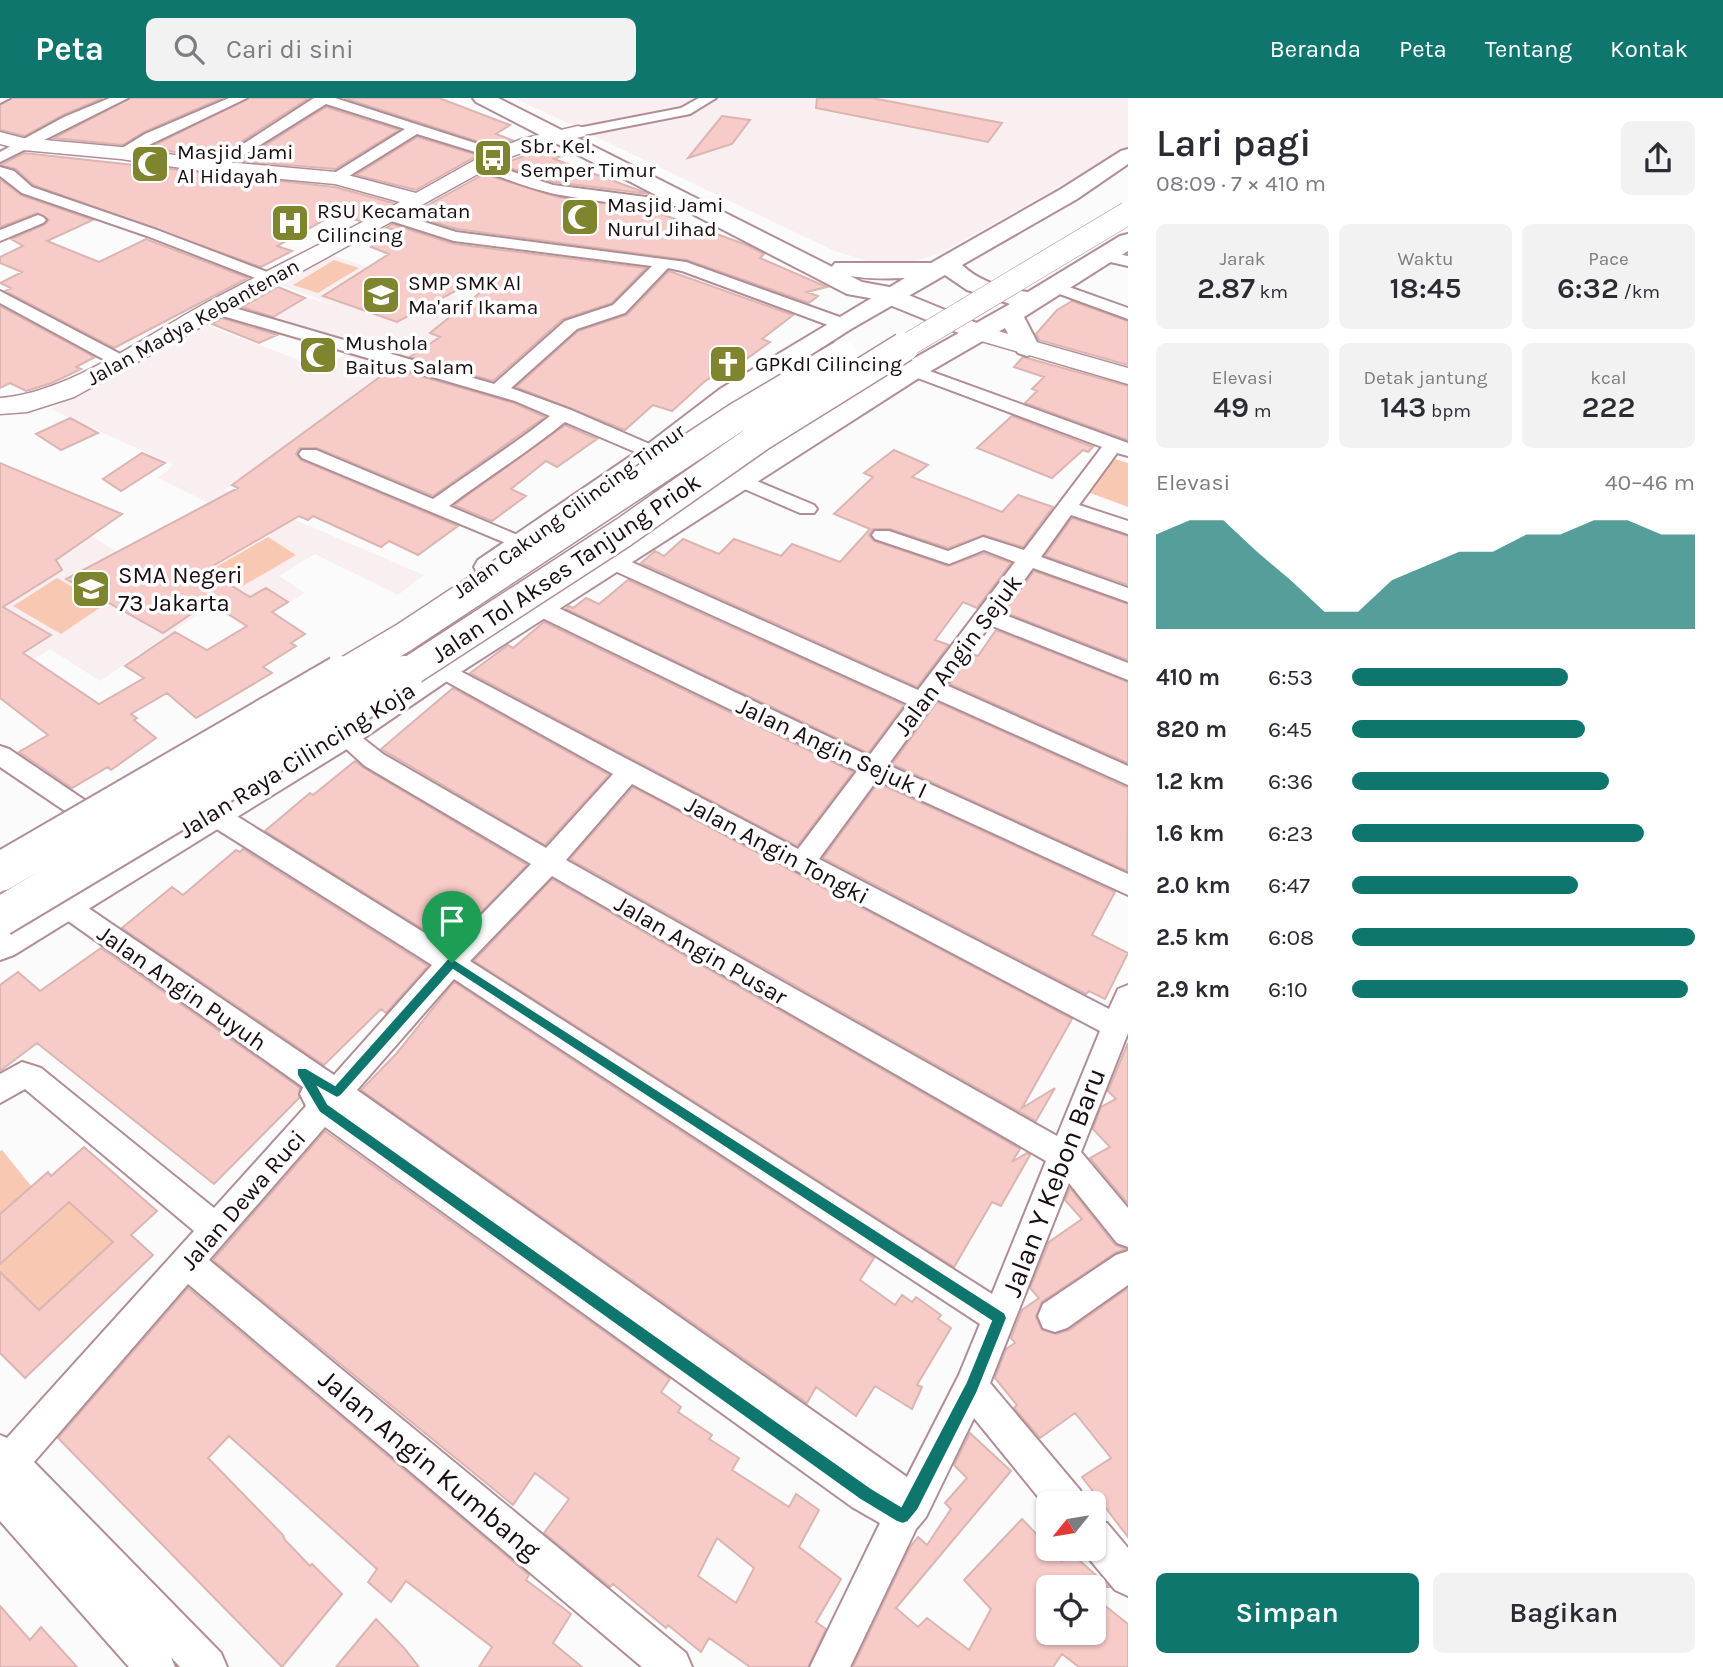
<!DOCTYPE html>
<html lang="id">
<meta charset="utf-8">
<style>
:root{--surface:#fff;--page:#f2f2f3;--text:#2b2b33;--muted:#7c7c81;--accent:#0f766e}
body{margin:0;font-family:Karla,sans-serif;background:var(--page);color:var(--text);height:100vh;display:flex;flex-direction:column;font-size:26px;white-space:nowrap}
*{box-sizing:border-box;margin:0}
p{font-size:23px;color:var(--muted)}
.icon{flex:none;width:38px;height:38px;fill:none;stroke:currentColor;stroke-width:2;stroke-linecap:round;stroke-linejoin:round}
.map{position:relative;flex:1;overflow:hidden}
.drawer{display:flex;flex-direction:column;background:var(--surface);width:595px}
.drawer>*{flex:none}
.needle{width:46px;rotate:240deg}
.fabs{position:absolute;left:1036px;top:1393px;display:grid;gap:14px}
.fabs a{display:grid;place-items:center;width:70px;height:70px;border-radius:10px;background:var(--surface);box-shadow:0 2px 5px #0004;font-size:35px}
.pin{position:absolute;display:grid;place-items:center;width:60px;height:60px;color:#fff;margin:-72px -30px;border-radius:50% 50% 50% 0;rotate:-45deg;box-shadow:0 0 7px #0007}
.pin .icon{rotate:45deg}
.round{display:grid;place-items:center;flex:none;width:74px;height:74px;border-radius:10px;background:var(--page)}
.headline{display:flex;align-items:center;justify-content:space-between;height:119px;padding:0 28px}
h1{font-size:38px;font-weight:600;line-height:52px}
.metrics{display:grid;grid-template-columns:repeat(3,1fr);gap:10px;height:119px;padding:7px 28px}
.metrics div{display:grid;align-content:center;border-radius:10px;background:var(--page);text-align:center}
.metrics b{font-size:30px;font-weight:600}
.metrics small{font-size:19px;font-weight:400}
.metrics p{font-size:19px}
.chart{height:196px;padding:14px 28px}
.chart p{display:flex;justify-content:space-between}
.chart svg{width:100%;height:126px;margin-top:7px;fill:var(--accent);opacity:.7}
.button{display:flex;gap:14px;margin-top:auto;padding:14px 28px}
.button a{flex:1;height:80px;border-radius:10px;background:var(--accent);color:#fff;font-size:28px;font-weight:600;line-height:80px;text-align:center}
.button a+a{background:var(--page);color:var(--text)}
ul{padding:0 28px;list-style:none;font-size:23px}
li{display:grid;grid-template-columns:112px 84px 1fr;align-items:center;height:52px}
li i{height:18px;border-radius:9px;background:var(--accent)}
header{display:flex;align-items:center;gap:42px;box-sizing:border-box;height:98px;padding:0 35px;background:var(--accent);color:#fff}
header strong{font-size:33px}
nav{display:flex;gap:38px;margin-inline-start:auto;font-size:24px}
.search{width:490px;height:63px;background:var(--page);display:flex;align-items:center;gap:18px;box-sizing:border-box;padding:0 24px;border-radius:10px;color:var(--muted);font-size:26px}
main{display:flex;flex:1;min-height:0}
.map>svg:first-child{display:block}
.built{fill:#f9eff1}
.green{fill:#f8c8b2}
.building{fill:#f7cbc7;stroke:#dab5b1;stroke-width:2;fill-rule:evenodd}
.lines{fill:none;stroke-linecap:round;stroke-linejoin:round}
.street-casing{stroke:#b18e96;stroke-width:4}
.secondary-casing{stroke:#b18e96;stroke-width:3}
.primary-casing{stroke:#b18e96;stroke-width:4}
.highway-casing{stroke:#b18e96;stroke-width:4}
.street{fill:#fff;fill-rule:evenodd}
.secondary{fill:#fff;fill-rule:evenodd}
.primary{fill:#fff;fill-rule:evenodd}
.highway{fill:#fff;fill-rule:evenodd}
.highway-bridge-far2-casing{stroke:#b18e96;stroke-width:24;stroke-linecap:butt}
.highway-bridge-far1-casing{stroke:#b18e96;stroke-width:32;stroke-linecap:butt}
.highway-bridge-casing{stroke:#b18e96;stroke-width:42;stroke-linecap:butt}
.highway-bridge-far2{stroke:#fff;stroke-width:23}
.highway-bridge-far1{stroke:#fff;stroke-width:29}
.highway-bridge{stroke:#fff;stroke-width:38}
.route{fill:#0f766e;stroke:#fff;stroke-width:2;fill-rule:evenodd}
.labels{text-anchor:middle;stroke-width:7;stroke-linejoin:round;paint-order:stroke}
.far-poi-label{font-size:21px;fill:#1a0d11;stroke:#fff;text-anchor:start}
.far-street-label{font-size:21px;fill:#1a0d11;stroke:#fff}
.street-label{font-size:24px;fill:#1a0d11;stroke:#fff}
.poi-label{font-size:24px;fill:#1a0d11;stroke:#fff;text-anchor:start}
.near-street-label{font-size:28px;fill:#1a0d11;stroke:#fff}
</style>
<header>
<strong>Peta</strong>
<div class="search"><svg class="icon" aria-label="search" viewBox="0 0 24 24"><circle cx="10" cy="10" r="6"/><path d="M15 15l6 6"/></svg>Cari di sini</div>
<nav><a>Beranda</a><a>Peta</a><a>Tentang</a><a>Kontak</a></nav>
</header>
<main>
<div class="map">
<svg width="1128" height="1569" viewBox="0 0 1128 1569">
<rect width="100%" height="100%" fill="#fbfbfb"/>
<!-- built -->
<path class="built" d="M515 0H1128V50L941 155 903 167 870 164 832 152Z
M329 156 485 208 457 238 225 392 424 477 398 497 315 456 279 478 305 495 246 531 212 507 100 583 50 551 15 573 0 563V467L71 425 151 475 182 487 272 436 158 380 173 367 51 311 199 224 320 270 350 254 218 213 267 189 335 207 279 186Z"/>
<!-- green -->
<path class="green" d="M334 162 359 170 318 195 293 187Z
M1109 359 1128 365V409L1082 392Z
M268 439 296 457 241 489 214 470Z
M57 480 104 507 61 536 13 508Z
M2 1052 32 1089 0 1117V1053Z
M69 1104 113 1144 39 1212 0 1174V1166Z"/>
<!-- building -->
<path class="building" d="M12 0H103L63 17 25 38 0 32V7Z
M130 0H222L144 34 123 47 54 40Z
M249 0H309L216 60 148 50Z
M344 0H439L510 27 496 36 512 42 495 49Z
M817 0H872L1002 25 988 44 816 10Z
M326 9 399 32 335 71 240 63Z
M722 18 750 22 732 46 688 60Z
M417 39 478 57 416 92 356 77Z
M539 52 559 59 554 61 649 96 554 84 500 67Z
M24 55 335 89 393 105 360 123 335 116 277 148 292 153 261 169 33 87 16 71 0 67Z
M484 76 558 99 653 111H656L653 113 747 147 764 156 760 160 827 189 807 194 818 198 809 205 687 162 457 131 410 117Z
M0 81 21 97 93 122 47 143 99 164 146 141 248 180 114 250 5 193 11 190 0 185 22 174 0 165V159L23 148 11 141 44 127 49 122 37 115 0 129Z
M392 126 454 146 646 170 612 205 563 221 493 283 410 259 440 239 430 235 482 193 476 182 397 224 323 198 389 156 371 149 396 132 386 130Z
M669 173 793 217 762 241 770 244 730 273 725 270 704 284 672 313 653 307 625 332 516 289 578 233 627 217Z
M278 189 305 200 273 219 242 209Z
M1072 203 1128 223V267L1039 242 1036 236 1057 212Z
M0 208 95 259 76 269 81 271 52 285 26 293 10 285 0 290Z
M222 220 277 237 259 245 212 226Z
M1023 259 1128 288V342L1025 305 1037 293 1032 291 1044 279 1014 269Z
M392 270 514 305 545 319 433 398 317 350H300L296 356 301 362 458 428 418 457 389 443 381 449 313 418 308 422 299 418 206 472 250 499 266 490 288 504 272 514 305 536 291 545 296 548 263 569 272 575 196 620 167 595 131 616 137 620 134 622 156 640 111 672 108 669 72 690 19 654 48 637 0 600V365L122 416 56 462 62 472 3 509 51 537 23 555 99 606 144 580 125 568 175 534 207 552 247 528 209 504 163 535 66 481 238 390 232 387Z
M1012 318 1093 349 1088 354 1083 352 1052 380 977 350Z
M70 320 98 335 61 352 36 336Z
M565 327 597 341 557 369 546 363 511 391 526 398 492 423 454 407Z
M894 352 928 367 912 379 1002 414 1018 397 1053 409 1023 449 984 437 948 450 890 431H873L869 437 874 443 948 468 984 455 1011 465 977 510 963 504 935 542 949 547 917 589 641 465 655 453 664 458 683 441 719 456 734 441 781 458 792 446 840 464 870 431 834 416 873 379 864 375Z
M142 355 165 365 121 393 103 381Z
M1072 420 1128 438V487L1045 458Z
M1034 473 1128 506V562L1004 514Z
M628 482 904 607 868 655 566 511 569 508 573 510 586 500 599 506Z
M544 524 853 674 797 748 470 575 508 547 513 550Z
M996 532 1128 584V665L950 586 972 556 978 558Z
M453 590 609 677 545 747 381 651Z
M937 604 1128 690 1127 773 892 666Z
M355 663 364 670 527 767 449 847 265 733 310 695 313 697Z
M878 685 1115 794 1092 837 1128 855 1105 901 1089 893 1086 896 823 760Z
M633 689 1072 921 1022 1010 1055 990 1036 1023 570 761Z
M243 751 428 868 386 915 381 911 324 967 122 830 172 789 183 797 236 752 240 754Z
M552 781 1020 1051 1012 1064 1027 1055 1030 1057 1001 1108 992 1104 954 1169 474 863Z
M101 850 300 990 299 1000 214 1086 37 945 0 973V887L18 874 40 893Z
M454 884 874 1160 860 1182 895 1207 902 1197 912 1204 916 1199 941 1217 938 1221 951 1230 917 1287 922 1289 912 1311 875 1288 856 1318 816 1289 807 1305 361 992 397 955Z
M1128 945V1106L1090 1060 1110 1049 1093 1031 1101 1009 1116 1001 1108 993Z
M325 1033 670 1281 661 1294 681 1309 678 1314 712 1337 709 1341 739 1360 732 1372 789 1409 796 1396 819 1412 799 1449 841 1481 816 1524 826 1531 808 1569H750L709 1540 701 1554 668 1527 666 1530 613 1486 610 1489 544 1435 569 1401 535 1375 513 1407 213 1162ZM717 1440 754 1470 736 1505 698 1478Z
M84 1049 157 1113 131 1137 153 1157 25 1280 0 1255V1174L39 1212 113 1144 69 1104 0 1166V1116L48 1074 51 1078Z
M1070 1090 1115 1147 1126 1151 1115 1155 1042 1204 1036 1219 1042 1232 1056 1236 1069 1232 1128 1190V1439L1082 1379 1111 1360 1075 1315 1040 1340 1014 1310 1017 1307 995 1280 1006 1251 1015 1245 1011 1240 1022 1212 1039 1200 1030 1190 1049 1144 1082 1121 1065 1102Z
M188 1190 529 1477 526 1482 571 1516 553 1545 582 1569H479L492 1549 406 1483 391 1504 368 1484 377 1471 229 1338 208 1360 283 1437 285 1442 310 1468 312 1466 342 1496 282 1569 58 1340Z
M970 1335 1011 1373 896 1510 918 1529 927 1520 969 1552 991 1511 964 1482 1022 1421 1062 1463 1069 1453 1109 1489H1048V1535H1094V1499L1128 1526V1569H1079L1062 1556 1053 1569H853L910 1449 918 1439 927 1447 951 1411 945 1405 967 1380 954 1367Z
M0 1508 30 1542 41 1529 77 1569H0Z
M376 1521 404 1550 419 1569H336Z"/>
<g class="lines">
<defs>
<path id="street" d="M0 0H10L0 5Z
M110 0H128L0 64V54L64 19Z
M229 0H247L126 58H116L114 55 145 36Z
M314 0H335L503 54 505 57 498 61 417 36 341 83H331L329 80 331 77 405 31 326 6 220 72H210L208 69Z
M699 0H716L690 16 578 38 571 34 578 30 681 10Z
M480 63 553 87 646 99H684L692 104C679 116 568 100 547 94 523 88 499 78 475 70L473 67 475 64Z
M0 69 14 73 32 89 157 132 275 177 277 180 275 183H263L147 138 22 95 0 78Z
M390 113 456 134 686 164 848 222 851 226 848 230H836L682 173 668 170 625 215 577 231 511 290 571 312 661 351 664 355 654 361 647 359 565 324C528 354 488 379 449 408L527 441 530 445 527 449 520 451 302 360 299 356 302 352H316L433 401C472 373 512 348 550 318L515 303 209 214 207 210 209 206H221L494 286 565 223 613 207 652 168 454 143 385 121 382 118Z
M38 117 43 119 46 122 43 125 0 143V132Z
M1103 153 1128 158V168L1097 161 1095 158 1097 155Z
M1052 183 1128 210V221L1046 191 1044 188Z
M0 193 126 259 129 263 126 267H114L0 205Z
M913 267 1128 345V358L1117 355 1079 407 1128 423V436L1071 417 1041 459 1128 490V504L1033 470 1000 515 1128 565V582L990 527 946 587 1128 668V687L936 601 888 667 1128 776V797L877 682 819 761 1109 911 1118 891 1128 887V935L1081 1054 1128 1110V1149L1117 1145 1069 1085 990 1285 1080 1392 1085 1405H1048V1411L974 1320 926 1419 916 1431 850 1569H810L880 1425 852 1409 325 1029 209 1162 686 1555 692 1569H642L188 1186 34 1364 221 1555 227 1569H180L171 1559 175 1569H129L0 1423V1337L7 1340 194 1133 25 991 0 1005V976L22 964 41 970 214 1110 306 1008 300 996 303 989 54 813 50 806 54 799 63 796 72 799 334 977 432 867 204 723 200 716 204 709 213 707 222 709 449 850 531 766 365 668 331 637 335 631 343 629 351 631 383 656 546 750 613 676 433 576 430 571 433 566 441 563 798 751 857 673 530 514 527 509 530 504H546L869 658 908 606 604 468 601 463 604 458H618L918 592 1015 464 984 452 949 466 875 441 872 437 875 433H889L948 453 983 439 1024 452 1102 349 907 276 904 272 907 268ZM632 686 1100 933 1057 1038 566 762ZM552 778 1046 1063 992 1196 470 863ZM454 881 980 1226 959 1277 907 1379 357 992Z
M740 376 814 407 817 411 814 415H800L733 386 730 382 733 378Z
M0 648 9 651 89 705 93 711 89 717 80 720 71 717 0 669Z
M1128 1153V1187L1067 1230 1055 1234 1043 1230 1038 1218 1043 1206 1116 1157Z
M1094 1420 1107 1425 1128 1450V1498L1115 1492 1081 1451H1094Z"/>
<path id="secondary" d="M578 28 585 30 588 34 585 38 535 50 505 61 74 299 27 314 0 316V300C68 295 146 238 206 205 270 171 336 139 400 104L335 86 215 75 121 61 23 52 0 46V34L23 40 121 49 215 63 336 74 416 95 491 53 522 41Z
M980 228 1128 270V286L971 240 968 235 971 230Z"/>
<path id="primary" d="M473 0H498L862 184 889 189 989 230 993 235 989 240 980 243 971 240 875 201 847 196 476 4Z"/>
<path id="highway" d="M1128 51V66L1077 101 962 167C980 184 1004 191 1028 194L1120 138 1128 136V153L1024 219 1040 250 1036 255 1027 258 1018 255 1005 230 922 278 453 579 355 646 14 857 0 862V826L331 628 429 563 904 266 1010 206 967 192 945 177 851 231 738 303 664 361 500 476 489 478 478 476 474 469 478 462 644 349 720 291 905 180C881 181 858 181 835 175L831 170 835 165H931L1061 91 1121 53Z"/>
</defs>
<!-- street casing -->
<use href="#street" class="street-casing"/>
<!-- secondary casing -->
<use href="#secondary" class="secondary-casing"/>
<!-- primary casing -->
<use href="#primary" class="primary-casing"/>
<!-- highway casing -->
<use href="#highway" class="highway-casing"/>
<!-- street -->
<use href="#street" class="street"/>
<!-- secondary -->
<use href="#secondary" class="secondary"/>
<!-- primary -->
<use href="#primary" class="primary"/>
<!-- highway -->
<use href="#highway" class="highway"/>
<defs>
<path id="highway-bridge-far2" d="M901 251 1128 115"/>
<path id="highway-bridge-far1" d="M337 579 403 540 736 320 842 257
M401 579 624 434 761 338 904 249"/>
<path id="highway-bridge" d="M0 774 340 577
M0 819 404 577"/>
</defs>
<!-- highway-bridge-far2 casing -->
<use href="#highway-bridge-far2" class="highway-bridge-far2-casing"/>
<!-- highway-bridge-far1 casing -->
<use href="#highway-bridge-far1" class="highway-bridge-far1-casing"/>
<!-- highway-bridge casing -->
<use href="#highway-bridge" class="highway-bridge-casing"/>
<!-- highway-bridge-far2 -->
<use href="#highway-bridge-far2" class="highway-bridge-far2"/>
<!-- highway-bridge-far1 -->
<use href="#highway-bridge-far1" class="highway-bridge-far1"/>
<!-- highway-bridge -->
<use href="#highway-bridge" class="highway-bridge"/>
</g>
<!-- route -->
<path class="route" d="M452 860 1005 1215 1007 1220 977 1295 918 1412 908 1424 903 1426 897 1424 859 1401 319 1014 297 977V970H306L335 987 447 861ZM453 872 991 1223 966 1284 901 1408 871 1390 328 1006 319 990 337 1000 341 998Z"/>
<!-- icons -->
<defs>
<symbol id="bus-square" viewBox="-11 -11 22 22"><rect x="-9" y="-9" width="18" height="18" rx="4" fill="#7f842f" stroke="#fff"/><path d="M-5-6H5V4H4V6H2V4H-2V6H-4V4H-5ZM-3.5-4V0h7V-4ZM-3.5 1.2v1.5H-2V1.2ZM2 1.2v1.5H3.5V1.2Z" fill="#fff"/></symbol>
<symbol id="mosque-square" viewBox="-11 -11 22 22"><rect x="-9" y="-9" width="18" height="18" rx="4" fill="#7f842f" stroke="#fff"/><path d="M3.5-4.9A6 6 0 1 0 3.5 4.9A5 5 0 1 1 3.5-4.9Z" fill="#fff"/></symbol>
<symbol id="hospital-square" viewBox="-11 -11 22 22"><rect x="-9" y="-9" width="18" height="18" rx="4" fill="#7f842f" stroke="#fff"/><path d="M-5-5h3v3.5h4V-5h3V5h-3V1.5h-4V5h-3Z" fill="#fff"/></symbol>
<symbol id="school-square" viewBox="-11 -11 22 22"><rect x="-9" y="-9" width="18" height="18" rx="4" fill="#7f842f" stroke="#fff"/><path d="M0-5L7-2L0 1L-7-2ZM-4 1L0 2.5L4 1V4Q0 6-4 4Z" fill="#fff"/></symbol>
<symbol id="church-square" viewBox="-11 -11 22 22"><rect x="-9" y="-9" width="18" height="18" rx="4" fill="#7f842f" stroke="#fff"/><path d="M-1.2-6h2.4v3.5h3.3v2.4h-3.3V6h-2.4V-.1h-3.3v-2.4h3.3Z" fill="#fff"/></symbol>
</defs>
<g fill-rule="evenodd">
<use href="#bus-square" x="471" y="38" width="44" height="44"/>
<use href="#mosque-square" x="128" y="44" width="44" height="44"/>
<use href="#mosque-square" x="558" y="97" width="44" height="44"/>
<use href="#hospital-square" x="268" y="103" width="44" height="44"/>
<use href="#school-square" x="359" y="175" width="44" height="44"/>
<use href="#mosque-square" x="296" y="235" width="44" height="44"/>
<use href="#church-square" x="706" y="244" width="44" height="44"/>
<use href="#school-square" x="69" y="469" width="44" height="44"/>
</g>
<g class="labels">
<!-- far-poi labels -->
<g class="far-poi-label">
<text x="520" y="55">Sbr. Kel.<tspan x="520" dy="24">Semper Timur</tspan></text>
<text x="177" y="61">Masjid Jami<tspan x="177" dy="24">Al Hidayah</tspan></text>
<text x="607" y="114">Masjid Jami<tspan x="607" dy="24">Nurul Jihad</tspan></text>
<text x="317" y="120">RSU Kecamatan<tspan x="317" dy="24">Cilincing</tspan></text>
<text x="408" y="192">SMP SMK Al<tspan x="408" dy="24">Ma'arif Ikama</tspan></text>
<text x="345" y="252">Mushola<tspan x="345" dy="24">Baitus Salam</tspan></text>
<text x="755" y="273">GPKdI Cilincing</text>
</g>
<!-- far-street labels -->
<g class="far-street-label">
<text transform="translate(193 224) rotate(-29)" y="7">Jalan Madya Kebantenan</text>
<text transform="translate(569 413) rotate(-36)" y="7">Jalan Cakung Cilincing Timur</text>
</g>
<!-- street labels -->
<g class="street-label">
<text transform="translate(566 470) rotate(-34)" y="8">Jalan Tol Akses Tanjung Priok</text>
<text transform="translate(958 557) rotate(-53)" y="8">Jalan Angin Sejuk</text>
<text transform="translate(832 650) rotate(25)" y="8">Jalan Angin Sejuk I</text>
<text transform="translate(297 662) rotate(-32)" y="8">Jalan Raya Cilincing Koja</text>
<text transform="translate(777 752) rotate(28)" y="8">Jalan Angin Tongki</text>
<text transform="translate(701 852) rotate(30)" y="8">Jalan Angin Pusar</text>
<text transform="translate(182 890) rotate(35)" y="8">Jalan Angin Puyuh</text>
<text transform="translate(243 1102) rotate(-49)" y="8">Jalan Dewa Ruci</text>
</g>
<!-- poi labels -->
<g class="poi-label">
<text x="118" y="485">SMA Negeri<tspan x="118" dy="28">73 Jakarta</tspan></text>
</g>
<!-- near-street labels -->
<g class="near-street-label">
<text transform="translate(1053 1084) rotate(-69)" y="10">Jalan Y Kebon Baru</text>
<text transform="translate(430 1366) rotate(40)" y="10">Jalan Angin Kumbang</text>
</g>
</g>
</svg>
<div class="fabs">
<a><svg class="needle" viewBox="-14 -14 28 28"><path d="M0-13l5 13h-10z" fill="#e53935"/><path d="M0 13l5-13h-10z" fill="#7c7c81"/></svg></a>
<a><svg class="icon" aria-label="locate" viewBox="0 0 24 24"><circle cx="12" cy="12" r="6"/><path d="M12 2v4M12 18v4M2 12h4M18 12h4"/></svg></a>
</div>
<div class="pin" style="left:452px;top:865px;background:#1e9e55"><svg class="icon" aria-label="arrive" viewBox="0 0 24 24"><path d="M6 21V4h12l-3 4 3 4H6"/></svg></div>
</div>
<section class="drawer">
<div class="headline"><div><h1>Lari pagi</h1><p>08:09 · 7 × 410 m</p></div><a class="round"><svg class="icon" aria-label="share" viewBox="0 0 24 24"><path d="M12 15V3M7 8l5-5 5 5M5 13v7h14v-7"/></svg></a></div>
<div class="metrics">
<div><p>Jarak</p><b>2.87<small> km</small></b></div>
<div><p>Waktu</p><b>18:45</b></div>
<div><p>Pace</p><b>6:32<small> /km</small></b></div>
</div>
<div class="metrics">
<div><p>Elevasi</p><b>49<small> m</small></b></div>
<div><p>Detak jantung</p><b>143<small> bpm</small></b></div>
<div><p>kcal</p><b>222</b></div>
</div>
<div class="chart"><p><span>Elevasi</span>40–46 m</p>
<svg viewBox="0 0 160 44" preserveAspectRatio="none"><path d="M0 44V11L10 6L20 6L30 17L40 27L50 38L60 38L70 27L80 22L90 17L100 17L110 11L120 11L130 6L140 6L150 11L160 11V44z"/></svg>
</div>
<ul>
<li><b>410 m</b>6:53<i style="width:63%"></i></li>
<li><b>820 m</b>6:45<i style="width:68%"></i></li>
<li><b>1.2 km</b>6:36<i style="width:75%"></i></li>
<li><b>1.6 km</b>6:23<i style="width:85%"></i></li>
<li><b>2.0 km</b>6:47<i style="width:66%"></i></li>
<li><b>2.5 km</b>6:08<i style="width:100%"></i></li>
<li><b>2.9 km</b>6:10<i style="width:98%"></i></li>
</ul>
<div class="button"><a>Simpan</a><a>Bagikan</a></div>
</section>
</main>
